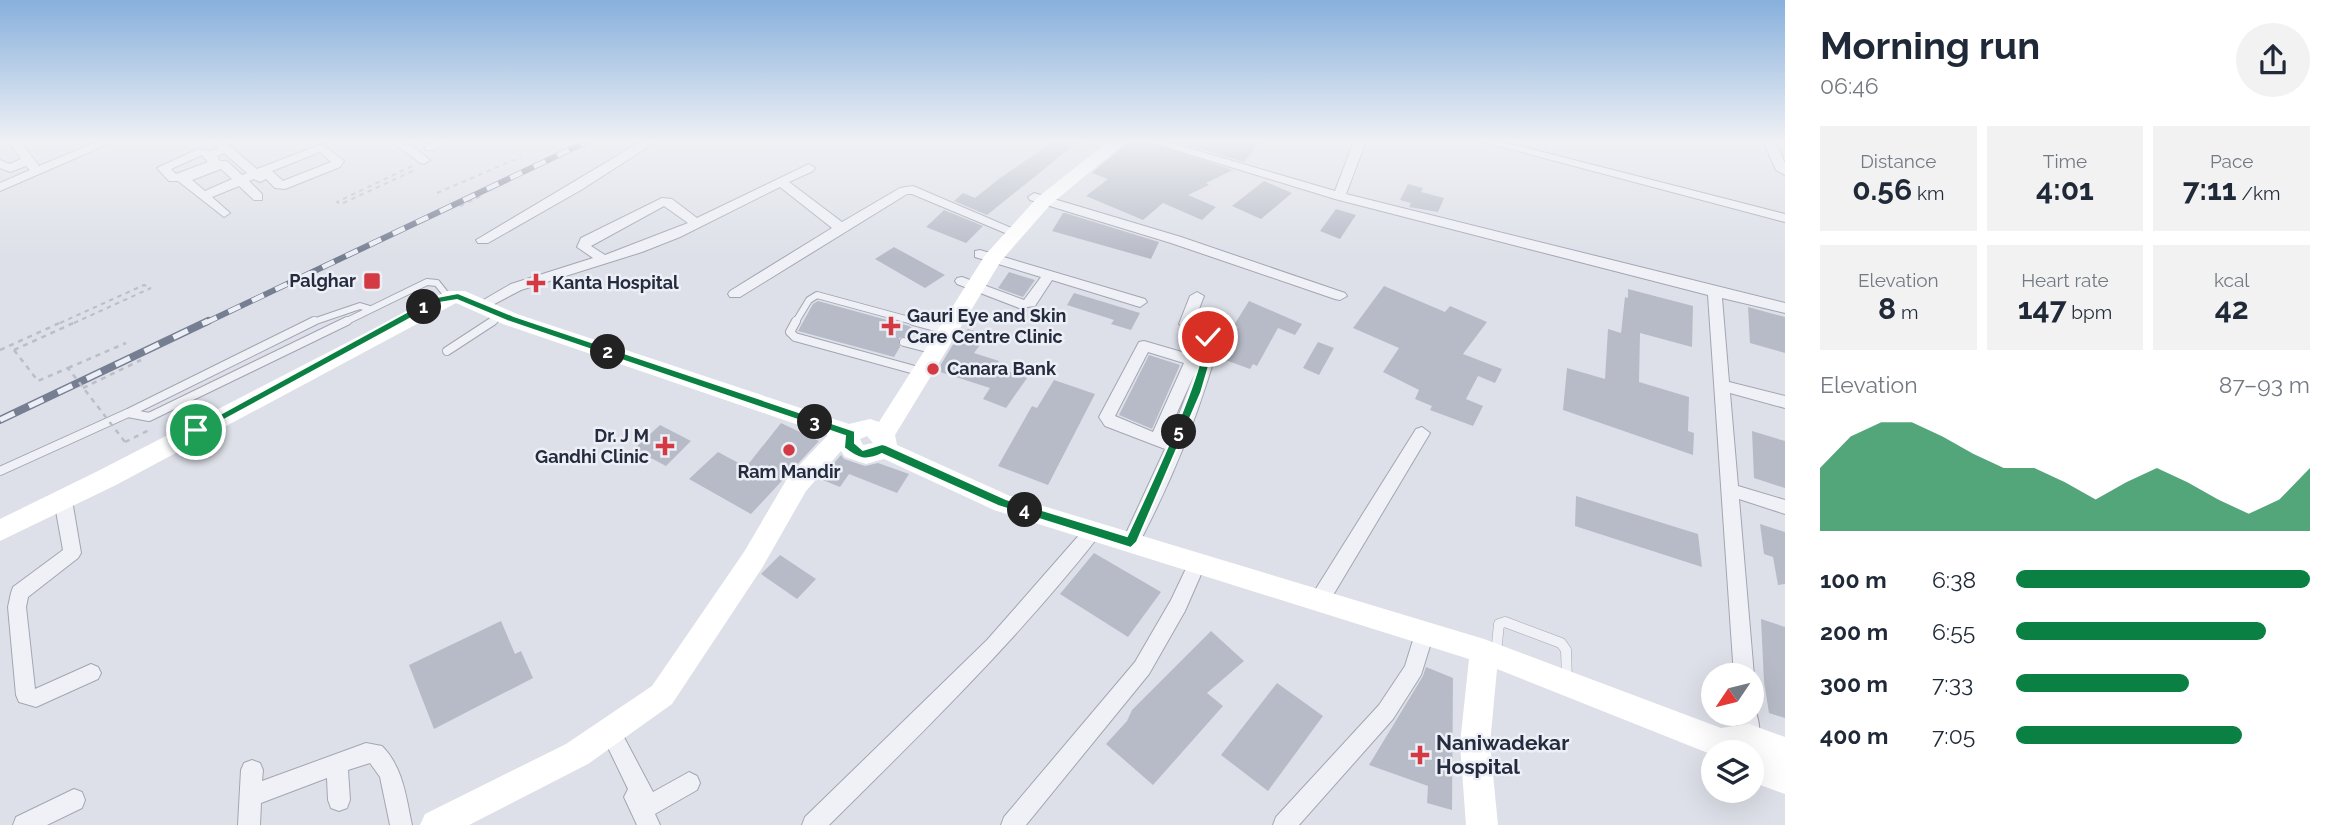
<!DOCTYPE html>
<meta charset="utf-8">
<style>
:root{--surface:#fff;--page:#f2f2f3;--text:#1f2937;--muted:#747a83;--accent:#0b8043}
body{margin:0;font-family:Raleway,sans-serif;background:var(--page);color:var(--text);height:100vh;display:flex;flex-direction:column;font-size:26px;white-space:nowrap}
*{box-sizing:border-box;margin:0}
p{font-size:23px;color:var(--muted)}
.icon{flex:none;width:38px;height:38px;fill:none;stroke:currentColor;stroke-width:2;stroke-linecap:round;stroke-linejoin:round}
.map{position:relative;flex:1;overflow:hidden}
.details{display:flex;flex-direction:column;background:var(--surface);width:560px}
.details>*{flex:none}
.needle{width:46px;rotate:235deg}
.fabs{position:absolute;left:1701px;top:663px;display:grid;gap:14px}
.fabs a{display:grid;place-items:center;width:63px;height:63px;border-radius:50%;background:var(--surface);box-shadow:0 7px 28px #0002;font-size:35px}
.pin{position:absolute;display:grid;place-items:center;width:60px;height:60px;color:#fff;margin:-30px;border:4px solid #fff;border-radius:50%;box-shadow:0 2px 7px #0007}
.km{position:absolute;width:35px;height:35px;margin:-18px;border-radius:50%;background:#222;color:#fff;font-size:19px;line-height:35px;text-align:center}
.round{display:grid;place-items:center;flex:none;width:74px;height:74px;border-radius:37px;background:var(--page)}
.overview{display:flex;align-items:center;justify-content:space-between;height:119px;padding:0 35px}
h1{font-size:38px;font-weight:700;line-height:52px}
.figures{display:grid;grid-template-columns:repeat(3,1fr);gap:10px;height:119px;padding:7px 35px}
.figures div{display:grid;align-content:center;border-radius:0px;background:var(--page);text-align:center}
.figures b{font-size:30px;font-weight:700}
.figures small{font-size:19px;font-weight:400}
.figures p{font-size:19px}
.chart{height:196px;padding:14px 35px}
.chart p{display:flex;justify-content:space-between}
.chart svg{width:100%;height:126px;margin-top:7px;fill:var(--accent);opacity:.7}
ul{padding:0 35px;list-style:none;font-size:23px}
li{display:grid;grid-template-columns:112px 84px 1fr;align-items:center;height:52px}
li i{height:18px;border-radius:9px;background:var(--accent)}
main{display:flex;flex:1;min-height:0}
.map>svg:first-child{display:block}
.building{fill:#b7bbc7}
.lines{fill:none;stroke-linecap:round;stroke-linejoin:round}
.lane-far2-casing{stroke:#a2a6b2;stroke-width:8}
.lane-far1-casing{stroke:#a2a6b2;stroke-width:10}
.lane-casing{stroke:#a2a6b2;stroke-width:11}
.street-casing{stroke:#a2a6b2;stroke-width:2}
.path-far1{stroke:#bbbec6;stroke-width:2;stroke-dasharray:4.5 4.5;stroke-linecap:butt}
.path{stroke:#bbbec6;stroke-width:2.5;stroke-dasharray:5 5;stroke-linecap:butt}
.lane-far2{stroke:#f0f1f6;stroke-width:6}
.lane-far1{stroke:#f0f1f6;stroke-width:8}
.lane{stroke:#f0f1f6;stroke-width:10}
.street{fill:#f0f1f6;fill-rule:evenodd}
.secondary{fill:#fff;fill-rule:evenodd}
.rail-far1-casing{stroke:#767e92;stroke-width:6}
.rail-casing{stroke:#767e92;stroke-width:8}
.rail-far1{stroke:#eceff5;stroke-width:4.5;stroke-dasharray:13;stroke-linecap:butt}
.rail{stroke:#eceff5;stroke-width:5;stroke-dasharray:16;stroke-linecap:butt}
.path-bridge{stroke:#bbbec6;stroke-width:2.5;stroke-dasharray:5 5;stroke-linecap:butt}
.route{fill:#0b8043;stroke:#fff;stroke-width:2}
.poi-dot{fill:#d43a43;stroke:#eceff5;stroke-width:2.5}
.labels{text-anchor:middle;stroke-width:5;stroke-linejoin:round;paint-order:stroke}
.poi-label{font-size:18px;font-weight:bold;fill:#262c3f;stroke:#eceff5;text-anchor:start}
.near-poi-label{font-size:21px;font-weight:bold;fill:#262c3f;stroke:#eceff5;text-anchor:start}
</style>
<main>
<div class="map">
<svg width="1785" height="825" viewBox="0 0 1785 825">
<rect width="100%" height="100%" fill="#dde0e8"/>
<!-- building -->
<path class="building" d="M1054 141H1079L987 215 954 201 963 193 975 198 1000 178Z
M1130 141H1144L1233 170 1206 183 1209 185 1188 195 1216 207 1202 220 1163 203 1143 220 1086 196 1108 179 1092 173Z
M1175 141H1261L1244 162Z
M1264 181 1292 193 1261 219 1232 206Z
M1408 184 1423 188 1421 192 1444 198 1438 212 1409 207 1411 203 1400 200Z
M1336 209 1356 215 1340 239 1320 231Z
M944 210 983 226 966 243 926 227Z
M1063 213H1065L1159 242 1151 259 1052 231Z
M894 247 945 275 925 288 875 259Z
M1009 272 1035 280 1023 297 998 288Z
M1384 286 1445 312 1450 306 1487 322 1463 354 1502 369 1495 383 1478 376 1466 399 1483 406 1473 426 1430 410 1432 406 1415 399 1419 390 1383 372 1399 348 1353 328Z
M1628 289 1693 306 1692 347 1640 333 1639 382 1689 397 1688 431 1694 433 1693 455 1563 410 1567 368 1605 379 1608 329 1621 333 1625 297 1628 298Z
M1074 293 1140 313 1131 330 1111 324 1114 320 1067 305Z
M818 301 909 326 912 328 907 336 899 338 900 347 894 357 798 331 813 304Z
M1249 301 1302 324 1295 335 1278 328 1257 366 1253 364 1250 369 1220 358 1238 327 1234 325Z
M1748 307 1785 317V353L1750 343Z
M968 329 987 335 974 353 999 361 996 367 1027 378 1006 408 983 399 990 388 937 371 952 346Z
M1318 342 1334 348 1319 375 1303 368Z
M1149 355 1180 365 1152 429 1119 415Z
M1054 380 1095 394 1048 485 998 466 1032 406 1037 408Z
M781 423 819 441 751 514 689 479 718 452 746 467Z
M660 425 691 441 666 466 634 449Z
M1752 431 1785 441V488L1754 478Z
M841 455 844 459 865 466 878 463 909 474 897 493 849 474 840 487 820 479Z
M1576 496 1698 534 1702 567 1575 526Z
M1760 524 1785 532V584L1778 585 1773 557 1764 554Z
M1094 553 1161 592 1128 637 1060 594Z
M780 555 816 579 797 599 761 574Z
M1761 619 1785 627V718L1769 713 1764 682Z
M501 621 515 654 521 651 533 678 434 729 409 665Z
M1211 631 1244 661 1207 693 1223 706 1153 785 1106 744 1127 721 1132 710Z
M1426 667 1453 678 1452 810 1427 803 1428 786 1369 765 1423 676Z
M1277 683 1323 716 1268 791 1221 755Z"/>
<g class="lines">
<defs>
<path id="lane-far2" d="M310 323 360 306 370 309
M343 323 427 282 437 283 448 297
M490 323 502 315
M795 323 809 300 817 295 920 323"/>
<path id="lane-far1" d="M796 321 790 332 795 337 922 372
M913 321 946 330
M904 342 935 350
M447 351 493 321
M128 413 149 417 347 321
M0 471 128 413 314 321"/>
<path id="lane" d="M1496 653 1499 624 1505 622 1561 643 1566 650 1567 680"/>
<path id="street" d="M8 141H20L39 166 99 141H115L0 191V183L30 170 26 166 10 172 0 168V160L10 164 21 159Z
M215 141H224L257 169 322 144 344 161 340 167 285 189 275 188 266 179 260 182 254 179 249 181 262 194V200H254L239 186 212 197 230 213 224 217 178 181H169L157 168 198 149 210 151 218 148 213 143ZM320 152 331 162 283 181 272 171ZM224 153 247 173 242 175 227 161H220L217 156ZM202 155 208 162 176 174 171 169ZM221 169 232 179 205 191 192 180Z
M391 141H405L430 160 424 164 420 163Z
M434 141H449L433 150H425V146Z
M642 141H657L581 190 488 243H478L476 240Z
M1084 141H1100L1116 149 1110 153Z
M1146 141H1165L1335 191 1354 141H1366L1346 194 1785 303V313L1722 298 1729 382 1785 396V408L1730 393 1738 486 1785 500V514L1739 499 1754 676 1752 681V676H1734L1708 295 1335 199Z
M1480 141H1500L1785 214V222Z
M1763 141H1775L1785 163V175L1776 170Z
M809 164 815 168 813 171 789 182 842 222 900 188 913 186 1021 232 1015 236 1010 235 912 194H907L740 297H730L728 294 730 291 832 228 780 187 680 237 642 252 521 290 485 309 480 311 473 306 511 284 593 258 577 247 581 238 662 198 672 199 697 218ZM664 206 688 223 605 255 591 246Z
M1034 193 1181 237 1345 293 1347 296 1340 300 1335 299 1171 243 1030 200 1028 197Z
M980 250 1145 299 1147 302 1140 307 1052 280 1035 306 1019 308 957 284 955 281 957 278 962 277 1024 300 1041 277 975 257V251Z
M1197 292 1204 296 1194 322C1202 327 1217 332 1217 342 1218 353 1211 368 1208 379 1190 436 1165 494 1137 547L1131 549 1125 547 1122 542 1165 449 1105 426 1099 417 1139 342 1144 341 1199 357 1202 340 1179 324 1190 296ZM1148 352 1184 363 1153 432 1115 416ZM1194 375 1170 438 1166 437Z
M1422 427 1430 433 1326 607 1319 609 1312 607 1310 601 1312 595 1416 429Z
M63 493 69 495 72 500 81 553 78 558 28 597 26 607 35 689 91 664 98 667 101 673 98 679 36 707 19 702 16 695 8 607 11 593 13 587 63 550 54 500 57 495Z
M1093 524 1099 526 1102 531 1099 536C1017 640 923 732 829 825H802L805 817 987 640 1087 526Z
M1197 556 1203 558 1206 563 1185 611 1149 674 1026 825H1001L1004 817 1135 662 1171 600 1191 558Z
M1424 625 1431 627 1434 633 1421 675 1393 719 1299 825H1273L1276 817 1379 705 1405 666 1417 627Z
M1752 706C1761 716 1762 746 1756 759L1752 761V752H1739L1737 714H1752Z
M610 721 617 724 653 792 689 772 697 776 700 783 697 790 655 814 660 825H637L624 797 628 789 600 731 603 724Z
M366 743 382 746C403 767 406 797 412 825H390L380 777 370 763 348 770 350 800 347 808 339 811 331 808 328 800 327 778 261 803 260 825H238L241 770 244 763 252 760 260 763 263 770 262 781Z
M74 789 82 792 85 800 82 808 47 825H13L16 817Z"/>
</defs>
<!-- lane-far2 casing -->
<use href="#lane-far2" class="lane-far2-casing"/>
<!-- lane-far1 casing -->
<use href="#lane-far1" class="lane-far1-casing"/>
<!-- lane casing -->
<use href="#lane" class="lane-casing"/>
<!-- street casing -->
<use href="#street" class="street-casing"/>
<!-- path-far1 -->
<path class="path-far1" d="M412 166 337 202 341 204 415 170
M437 193 521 157
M460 206 481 196
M60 323 144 285 151 288
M74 323 151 288"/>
<!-- path -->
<path class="path" d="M0 350 64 321
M14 350 78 321
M68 368 126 343
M83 388 141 360
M125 442 149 430"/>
<!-- lane-far2 -->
<use href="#lane-far2" class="lane-far2"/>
<!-- lane-far1 -->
<use href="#lane-far1" class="lane-far1"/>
<!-- lane -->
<use href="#lane" class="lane"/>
<!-- street -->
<use href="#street" class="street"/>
<!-- secondary -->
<path class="secondary" d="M1109 141H1127L1050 205 1001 261 895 435 897 445 1010 496 1484 639 1721 728 1749 724 1785 737V794L1752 782V752L1713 755 1497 669 1490 744 1498 825H1466L1460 744 1469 659 994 510 884 459 866 464 845 457 841 451 806 491 762 568 672 704 588 764 469 825H420L425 814 566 744 652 686 744 552 788 477 828 435 503 324 456 303 116 485 0 541V519L98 471 447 291H465L517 314 849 424 870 419 879 422 986 254 1038 197ZM867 436 873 443 863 445 860 439Z"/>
<defs>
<path id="rail-far1" d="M205 323 588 141"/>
<path id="rail" d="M0 420 208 321"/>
</defs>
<!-- rail-far1 casing -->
<use href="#rail-far1" class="rail-far1-casing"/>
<!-- rail casing -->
<use href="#rail" class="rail-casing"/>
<!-- rail-far1 -->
<use href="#rail-far1" class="rail-far1"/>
<!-- rail -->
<use href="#rail" class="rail"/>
<!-- path-bridge -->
<path class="path-bridge" d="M14 350 38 381 68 368 125 442"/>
</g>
<!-- sky -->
<linearGradient id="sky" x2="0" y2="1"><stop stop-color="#87b0dc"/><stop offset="0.55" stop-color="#f0f1f5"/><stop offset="1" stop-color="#f0f1f5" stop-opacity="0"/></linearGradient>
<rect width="1785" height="257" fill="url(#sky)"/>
<!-- route -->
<path class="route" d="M458 293 514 316 855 431V443L863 450 882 444 886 445 1006 499 1127 536C1140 508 1213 357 1202 337L1211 335 1216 342 1201 393 1137 542 1131 548 998 506 882 454C866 462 858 459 844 448L845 436 507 321 457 300 439 303 200 433 196 434 191 430 432 298Z"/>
<!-- markers -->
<g class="poi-dot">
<rect x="363" y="272" width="18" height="18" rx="3.5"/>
<path d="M532.5 272.5h7v7h7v7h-7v7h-7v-7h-7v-7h7z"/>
<path d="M887.5 315.5h7v7h7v7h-7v7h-7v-7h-7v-7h7z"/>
<circle cx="933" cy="369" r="7"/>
<path d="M661.5 435.5h7v7h7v7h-7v7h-7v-7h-7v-7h7z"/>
<circle cx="789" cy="450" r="7"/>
<path d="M1416.5 744.5h7v7h7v7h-7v7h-7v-7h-7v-7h7z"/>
</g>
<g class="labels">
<!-- poi labels -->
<g class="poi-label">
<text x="356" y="287" text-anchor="end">Palghar</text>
<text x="552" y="289">Kanta Hospital</text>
<text x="907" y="322">Gauri Eye and Skin<tspan x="907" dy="21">Care Centre Clinic</tspan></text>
<text x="947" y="375">Canara Bank</text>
<text x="649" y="442" text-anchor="end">Dr. J M<tspan x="649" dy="21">Gandhi Clinic</tspan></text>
<text x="789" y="478" text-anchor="middle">Ram Mandir</text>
</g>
<!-- near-poi labels -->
<g class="near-poi-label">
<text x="1436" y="750">Naniwadekar<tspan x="1436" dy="24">Hospital</tspan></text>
</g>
</g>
</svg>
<div class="fabs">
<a><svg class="needle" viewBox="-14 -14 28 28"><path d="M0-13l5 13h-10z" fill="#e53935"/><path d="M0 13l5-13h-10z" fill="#747a83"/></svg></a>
<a><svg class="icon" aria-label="layers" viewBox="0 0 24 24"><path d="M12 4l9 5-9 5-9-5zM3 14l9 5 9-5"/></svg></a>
</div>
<div class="pin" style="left:196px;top:430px;background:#1e9e55"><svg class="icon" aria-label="arrive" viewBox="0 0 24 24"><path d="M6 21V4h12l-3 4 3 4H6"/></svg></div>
<div class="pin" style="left:1208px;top:337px;background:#d93025"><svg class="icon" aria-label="check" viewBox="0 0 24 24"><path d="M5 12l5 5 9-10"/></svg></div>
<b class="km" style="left:424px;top:307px">1</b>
<b class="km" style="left:608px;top:352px">2</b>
<b class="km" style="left:815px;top:422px">3</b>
<b class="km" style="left:1025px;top:510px">4</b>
<b class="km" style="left:1179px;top:432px">5</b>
</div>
<section class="details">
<div class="overview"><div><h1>Morning run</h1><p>06:46</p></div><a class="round"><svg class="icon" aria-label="share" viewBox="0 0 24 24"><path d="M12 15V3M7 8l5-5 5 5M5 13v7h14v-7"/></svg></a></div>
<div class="figures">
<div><p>Distance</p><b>0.56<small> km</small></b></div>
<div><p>Time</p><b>4:01</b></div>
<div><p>Pace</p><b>7:11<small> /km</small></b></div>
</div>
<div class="figures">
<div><p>Elevation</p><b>8<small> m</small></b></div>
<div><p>Heart rate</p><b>147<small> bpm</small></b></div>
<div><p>kcal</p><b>42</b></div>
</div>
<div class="chart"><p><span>Elevation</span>87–93 m</p>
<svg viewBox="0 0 160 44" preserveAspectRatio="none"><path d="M0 44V22L10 11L20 6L30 6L40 11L50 17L60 22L70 22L80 27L90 33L100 27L110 22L120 27L130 33L140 38L150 33L160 22V44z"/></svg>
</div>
<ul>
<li><b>100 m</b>6:38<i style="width:100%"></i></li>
<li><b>200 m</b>6:55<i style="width:85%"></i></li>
<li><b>300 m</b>7:33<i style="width:59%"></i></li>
<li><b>400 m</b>7:05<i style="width:77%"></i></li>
</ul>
</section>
</main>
